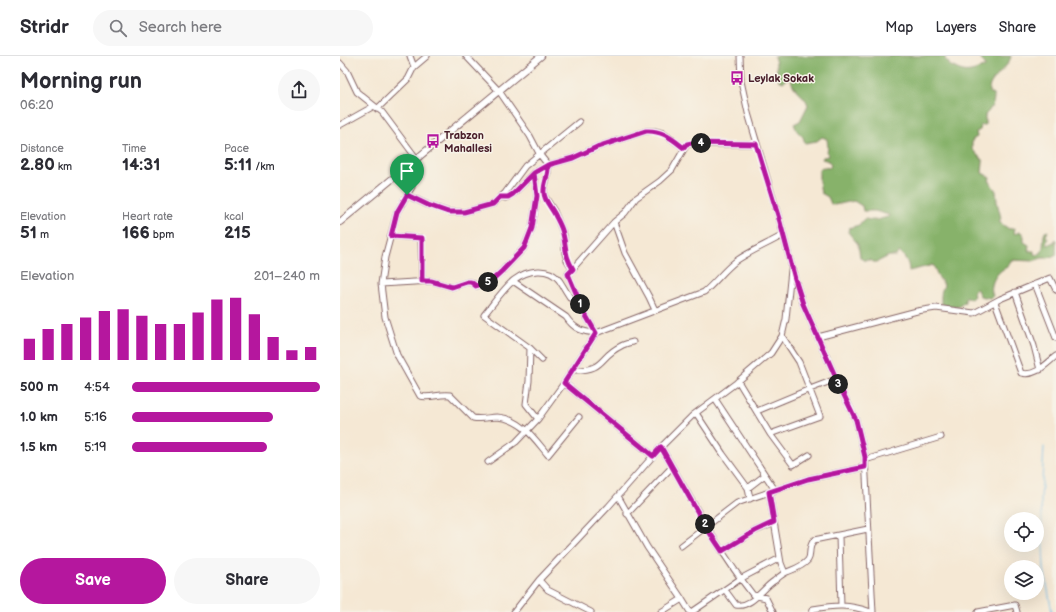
<!DOCTYPE html>
<meta charset="utf-8">
<style>
:root{--surface:#fff;--page:#f7f7f7;--text:#2b2b33;--muted:#7c7c81;--line:#e1e1e2;--accent:#b5179e}
body{margin:0;font-family:"Balsamiq Sans",sans-serif;background:var(--page);color:var(--text);height:100vh;display:flex;flex-direction:column;font-size:15px;white-space:nowrap}
*{box-sizing:border-box;margin:0}
p{font-size:13px;color:var(--muted)}
.icon{flex:none;width:22px;height:22px;fill:none;stroke:currentColor;stroke-width:2;stroke-linecap:round;stroke-linejoin:round}
.map{position:relative;flex:1;overflow:hidden}
.panel{display:flex;flex-direction:column;background:var(--surface);width:340px}
.panel>*{flex:none}
.tools{position:absolute;left:664px;top:456px;display:grid;gap:8px}
.tools a{display:grid;place-items:center;width:40px;height:40px;border-radius:50%;background:var(--surface);box-shadow:0 4px 16px #0002;font-size:20px}
.pin{position:absolute;display:grid;place-items:center;width:34px;height:34px;color:#fff;margin:-41px -17px;border-radius:50% 50% 50% 0;rotate:-45deg;box-shadow:0 0 4px #0007}
.pin .icon{rotate:45deg}
.km{position:absolute;width:20px;height:20px;margin:-10px;border-radius:50%;background:#222;color:#fff;font-size:11px;line-height:20px;text-align:center}
.round{display:grid;place-items:center;flex:none;width:42px;height:42px;border-radius:21px;background:var(--page)}
.summary{display:flex;align-items:center;justify-content:space-between;height:68px;padding:0 20px}
h1{font-size:22px;font-weight:700;line-height:30px}
.figures{display:grid;grid-template-columns:repeat(3,1fr);gap:6px;height:68px;padding:4px 20px}
.figures div{display:grid;align-content:center}
.figures b{font-size:17px;font-weight:700}
.figures small{font-size:11px;font-weight:400}
.figures p{font-size:11px}
.chart{height:112px;padding:8px 20px}
.chart p{display:flex;justify-content:space-between}
.chart svg{width:100%;height:72px;margin-top:4px;stroke:var(--accent);stroke-width:6}
.primary-button{display:flex;gap:8px;margin-top:auto;padding:8px 20px}
.primary-button a{flex:1;height:46px;border-radius:24px;background:var(--accent);color:#fff;font-size:16px;font-weight:700;line-height:46px;text-align:center}
.primary-button a+a{background:var(--page);color:var(--text)}
ul{padding:0 20px;list-style:none;font-size:13px}
li{display:grid;grid-template-columns:64px 48px 1fr;align-items:center;height:30px}
li i{height:10px;border-radius:5px;background:var(--accent)}
header{display:flex;align-items:center;gap:24px;box-sizing:border-box;height:56px;padding:0 20px;background:var(--surface);border-bottom:1px solid var(--line)}
header strong{font-size:19px}
nav{display:flex;gap:22px;margin-inline-start:auto;font-size:14px}
.search{width:280px;height:36px;background:var(--page);display:flex;align-items:center;gap:10px;box-sizing:border-box;padding:0 14px;border-radius:22px;color:var(--muted);font-size:15px}
main{display:flex;flex:1;min-height:0}
.map>svg:first-child{display:block}
.forest{fill:#87b26a;stroke:#68684a}
.lines{fill:none;stroke-linecap:round;stroke-linejoin:round}
.stream{stroke:#6fbbe9;stroke-width:1}
.minor-casing{stroke:#866566;stroke-width:7}
.tertiary-casing{stroke:#866566;stroke-width:8}
.minor{stroke:#fff;stroke-width:5}
.tertiary{stroke:#fff;stroke-width:6}
.route-casing{stroke:#fff;stroke-width:8}
.route{stroke:#b5179e;stroke-width:5}
.labels{text-anchor:middle;stroke-width:3;stroke-linejoin:round;paint-order:stroke}
.poi-label{font-size:11px;font-weight:bold;fill:#4a1f2b;stroke:#f7f3e8;text-anchor:start}
</style>
<header>
<strong>Stridr</strong>
<div class="search"><svg class="icon" aria-label="search" viewBox="0 0 24 24"><circle cx="10" cy="10" r="6"/><path d="M15 15l6 6"/></svg>Search here</div>
<nav><a>Map</a><a>Layers</a><a>Share</a></nav>
</header>
<main>
<section class="panel">
<div class="summary"><div><h1>Morning run</h1><p>06:20</p></div><a class="round"><svg class="icon" aria-label="share" viewBox="0 0 24 24"><path d="M12 15V3M7 8l5-5 5 5M5 13v7h14v-7"/></svg></a></div>
<div class="figures">
<div><p>Distance</p><b>2.80<small> km</small></b></div>
<div><p>Time</p><b>14:31</b></div>
<div><p>Pace</p><b>5:11<small> /km</small></b></div>
</div>
<div class="figures">
<div><p>Elevation</p><b>51<small> m</small></b></div>
<div><p>Heart rate</p><b>166<small> bpm</small></b></div>
<div><p>kcal</p><b>215</b></div>
</div>
<div class="chart"><p><span>Elevation</span>201–240 m</p>
<svg viewBox="0 0 160 44" preserveAspectRatio="none"><path d="M5 44V31M15 44V25M25 44V22M35 44V18M45 44V14M55 44V13M65 44V17M75 44V22M85 44V22M95 44V15M105 44V7M115 44V6M125 44V16M135 44V30M145 44V38M155 44V36"/></svg>
</div>
<ul>
<li><b>500 m</b>4:54<i style="width:100%"></i></li>
<li><b>1.0 km</b>5:16<i style="width:75%"></i></li>
<li><b>1.5 km</b>5:19<i style="width:72%"></i></li>
</ul>
<div class="primary-button"><a>Save</a><a>Share</a></div>
</section>
<div class="map">
<svg width="716" height="556" viewBox="0 0 716 556">
<rect width="100%" height="100%" fill="#f7f3e8"/>
<filter id="ink" filterUnits="userSpaceOnUse"><feTurbulence type="fractalNoise" baseFrequency=".025" numOctaves="2"/><feDisplacementMap in="SourceGraphic" scale="8" xChannelSelector="R" yChannelSelector="G"/><feConvolveMatrix kernelMatrix="1 2 1 2 8 2 1 2 1" color-interpolation-filters="sRGB"/></filter>
<filter id="wash" filterUnits="userSpaceOnUse"><feTurbulence type="fractalNoise" baseFrequency=".012" numOctaves="4" result="noise"/><feDisplacementMap in="SourceGraphic" scale="16" xChannelSelector="R" yChannelSelector="G"/><feGaussianBlur stdDeviation="0.9" result="paint"/><feColorMatrix in="noise" values="0 0 0 0 0 0 0 0 0 0 0 0 0 0 0 0 0 1.4 0 .05"/><feComposite in="paint" operator="in"/></filter>
<g filter="url(#wash)">
<rect width="100%" height="100%" fill="#f5e8d4"/>
<!-- forest -->
<path class="forest" d="M434 0H605V3L609 7V9C614 11 618 14 623 15 630 17 639 12 645 11V8L641 4 642 0H671C669 13 647 23 649 36L654 40C654 48 651 53 645 59V69H641L640 74 636 76 637 81 632 84V93L643 105 642 117 650 121 649 125 656 135 657 146 661 162 659 166 669 173 675 172 674 177 677 178 679 176H681L684 180V186L689 189 688 195H694V198L696 199 701 197C705 190 702 183 705 176L708 175 706 180 708 183 706 188 707 189 714 186 716 183V199L708 202H702L693 205 671 204 668 211C657 214 648 229 653 240L650 242 640 240 636 232 633 237 634 240 631 243 627 241H625V246L618 251 605 250 601 247V237L604 229 597 219 596 215 593 209 569 215C569 208 566 201 559 196L556 200H549L537 206H533L531 204H523L520 201 518 188 508 176 509 172 519 169 524 163C527 163 529 164 531 164 536 165 543 162 548 161L549 159 535 155H523L522 150 514 145 494 149 491 148 488 141 481 137 479 125V113L483 111 489 112 491 110 489 105 482 103 483 101 489 100 487 96 488 92 487 83 482 81 477 85 465 87 463 81 457 75 454 68 460 65 468 49C465 38 453 36 451 23L448 22 443 26 439 24C436 16 437 8 434 0Z"/>
<g class="lines">
<!-- stream -->
<path class="stream" d="M704 391 701 444 704 513 712 556"/>
</g>
</g>
<g filter="url(#ink)">
<g class="lines">
<defs>
<path id="minor" d="M70 0 74 11
M126 0 159 35 190 80 200 99 208 109V118L204 133V139L214 155 224 179 225 197 227 204 233 213
M400 0 401 25 408 57 440 166 455 223 463 248 500 331 516 364 525 401 533 556
M0 7 7 15 17 36 42 56 77 103
M37 53 68 23 74 11 87 0
M0 69 34 50
M66 112 72 123V131L57 156 45 201 41 228 45 261 57 299 80 340C90 343 100 337 110 339L133 362C141 364 149 361 157 361 182 363 194 382 208 399L239 361
M67 139 88 149 109 156H124L153 148 165 137 185 110 239 66
M160 141 166 142 173 138 194 117 208 109 233 102 257 91 306 75H315L323 77 344 92
M274 166 285 197 309 241 315 254
M51 180 81 182 82 225
M173 225 226 261C234 273 242 276 256 277L364 236C376 226 384 214 396 205 410 195 428 188 443 179
M41 228 91 225 112 231 127 226H131L137 230 151 225 162 215 184 192 192 172 197 140 194 117
M695 228 716 282
M675 236 694 290 700 314
M655 246 681 317C695 321 706 308 716 300
M256 277 245 258 228 218 274 166 285 157 296 142 320 125 332 114 347 88H417
M478 281 577 255 596 252 634 257 660 243 710 222 716 234
M190 292 189 325 186 348 198 363
M202 304 190 292 144 259C153 248 164 232 174 224 187 214 208 210 219 224 226 234 231 247 242 253
M233 314C266 315 258 301 281 290 284 288 289 287 293 286
M398 325 430 378 453 409 469 399
M224 327 313 400
M375 343 435 434
M417 355 470 333 496 323
M356 357 383 398 408 432 410 443
M430 378 480 360 459 306 442 280
M321 391C350 441 377 493 413 539L426 542 433 556
M525 404 601 381
M148 406 176 386 198 363 224 327 256 277
M408 432 425 419
M429 436 441 507 445 517
M278 440 307 491 342 543 321 556
M287 458 332 411
M499 480 501 550
M341 490 397 447 468 423 525 411
M382 495 415 475 434 467
M199 524 208 534 251 556
M385 534 396 549C411 552 423 532 434 525 438 522 442 518 447 516 454 513 462 511 468 504 472 498 467 493 474 484L528 473
M342 543 350 556
M174 556 199 524 268 451 321 391 353 359 396 327 431 297 442 280 446 263 451 214
M352 556 400 523 440 502
M472 556 473 553C496 549 508 548 531 556
M638 556 675 549 677 556"/>
<path id="tertiary" d="M0 166 201 0"/>
</defs>
<!-- minor casing -->
<use href="#minor" class="minor-casing"/>
<!-- tertiary casing -->
<use href="#tertiary" class="tertiary-casing"/>
<!-- minor -->
<use href="#minor" class="minor"/>
<!-- tertiary -->
<use href="#tertiary" class="tertiary"/>
</g>
</g>
<g class="lines" filter="url(#ink)">
<defs>
<path id="route" d="M67 139 88 149 108 156H124L153 148 160 141H168L173 138 194 117 208 109C209 119 203 128 204 137 204 145 213 153 216 161 219 167 222 172 223 178 227 194 224 198 233 213L228 218 245 258 256 277 224 327 313 400 321 391 366 471 382 495 415 475 434 466 429 436 468 423 525 411V401L516 364 500 331 463 248 455 223 440 166 416 88 352 87 347 88 344 92C332 83 322 74 306 75L257 91 233 102 208 109 194 117 197 140 192 172 187 185 184 192 162 215 151 225 136 230 131 226H127L112 231 91 225H82V182L51 180 57 156 67 139"/>
</defs>
<!-- route casing -->
<use href="#route" class="route-casing"/>
<!-- route -->
<use href="#route" class="route"/>
</g>
<!-- icons -->
<defs>
<symbol id="bus-bare" viewBox="-9 -9 18 18"><path d="M-5-6H5V4H4V6H2V4H-2V6H-4V4H-5ZM-3.5-4V0h7V-4ZM-3.5 1.2v1.5H-2V1.2ZM2 1.2v1.5H3.5V1.2Z" fill="#b5179e" stroke="#f7f3e8" stroke-width="2.5" paint-order="stroke"/></symbol>
</defs>
<g fill-rule="evenodd">
<use href="#bus-bare" x="387" y="12" width="20" height="20"/>
<use href="#bus-bare" x="83" y="75" width="20" height="20"/>
</g>
<g class="labels">
<!-- poi labels -->
<g class="poi-label">
<text x="408" y="26">Leylak Sokak</text>
<text x="104" y="83">Trabzon<tspan x="104" dy="13">Mahallesi</tspan></text>
</g>
</g>
</svg>
<div class="tools">
<a><svg class="icon" aria-label="locate" viewBox="0 0 24 24"><circle cx="12" cy="12" r="6"/><path d="M12 2v4M12 18v4M2 12h4M18 12h4"/></svg></a>
<a><svg class="icon" aria-label="layers" viewBox="0 0 24 24"><path d="M12 4l9 5-9 5-9-5zM3 14l9 5 9-5"/></svg></a>
</div>
<div class="pin" style="left:67px;top:139px;background:#1e9e55"><svg class="icon" aria-label="arrive" viewBox="0 0 24 24"><path d="M6 21V4h12l-3 4 3 4H6"/></svg></div>
<b class="km" style="left:240px;top:248px">1</b>
<b class="km" style="left:365px;top:468px">2</b>
<b class="km" style="left:498px;top:328px">3</b>
<b class="km" style="left:361px;top:87px">4</b>
<b class="km" style="left:148px;top:226px">5</b>
</div>
</main>
